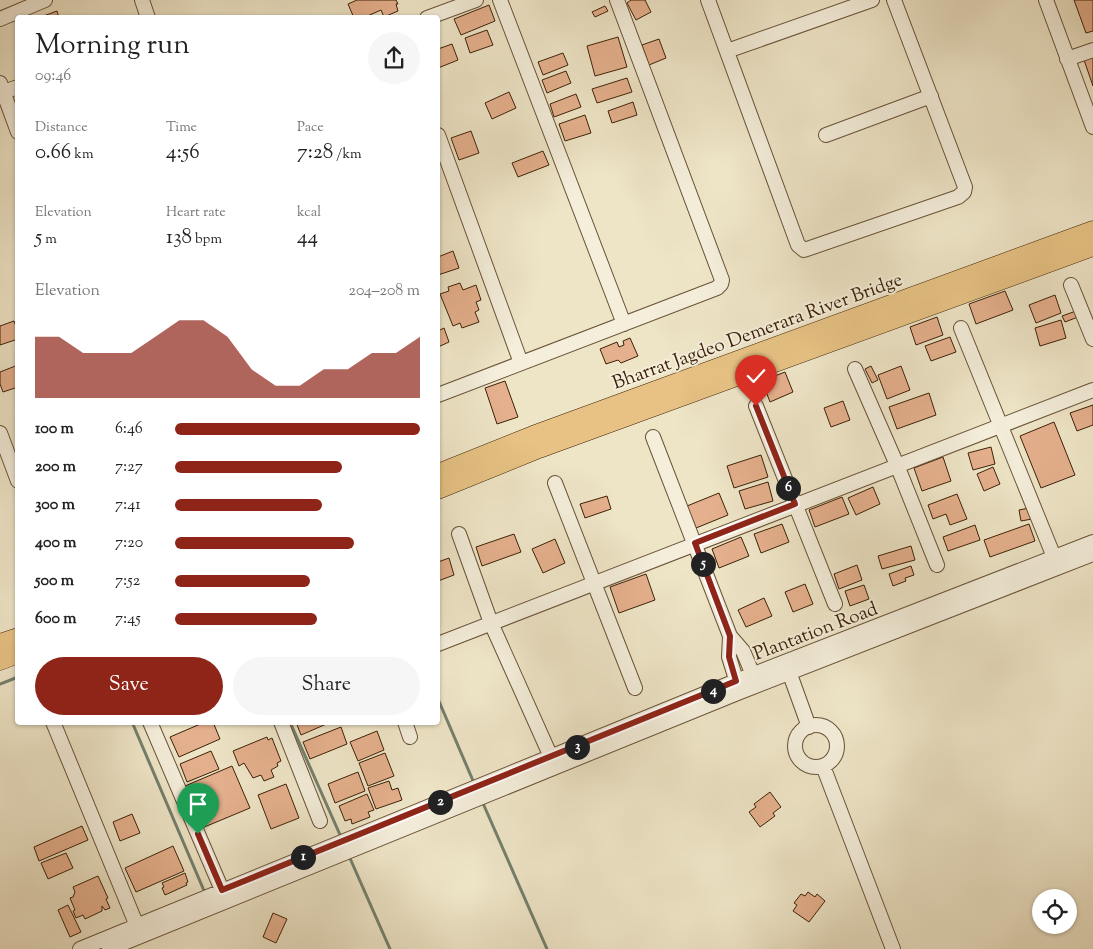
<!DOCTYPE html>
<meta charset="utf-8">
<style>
:root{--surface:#fff;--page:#f6f6f6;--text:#222;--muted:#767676;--accent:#8f2418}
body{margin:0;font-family:"Sorts Mill Goudy",serif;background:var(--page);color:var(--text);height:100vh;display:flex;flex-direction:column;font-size:19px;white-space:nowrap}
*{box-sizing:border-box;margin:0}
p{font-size:16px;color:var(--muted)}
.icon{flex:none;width:28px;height:28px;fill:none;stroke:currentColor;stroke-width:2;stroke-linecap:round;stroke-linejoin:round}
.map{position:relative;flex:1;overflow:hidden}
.sheet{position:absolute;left:15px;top:15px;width:425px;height:710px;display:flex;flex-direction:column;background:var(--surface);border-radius:5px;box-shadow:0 1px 4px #0004}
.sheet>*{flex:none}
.fabs{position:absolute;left:1032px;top:889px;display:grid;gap:10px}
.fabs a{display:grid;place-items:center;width:45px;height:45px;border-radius:50%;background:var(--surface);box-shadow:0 1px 4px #0004;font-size:25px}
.pin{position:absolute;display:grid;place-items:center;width:42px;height:42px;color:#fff;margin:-51px -21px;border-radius:50% 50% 50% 0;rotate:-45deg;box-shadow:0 0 5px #0007}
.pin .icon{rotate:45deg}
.km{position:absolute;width:25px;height:25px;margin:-12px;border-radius:50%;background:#222;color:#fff;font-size:14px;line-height:25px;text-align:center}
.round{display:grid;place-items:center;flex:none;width:52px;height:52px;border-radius:26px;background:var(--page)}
.head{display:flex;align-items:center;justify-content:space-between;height:85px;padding:0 20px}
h1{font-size:28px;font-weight:600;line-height:38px}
.stats{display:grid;grid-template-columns:repeat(3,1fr);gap:8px;height:85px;padding:5px 20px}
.stats div{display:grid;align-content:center}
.stats b{font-size:21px;font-weight:600}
.stats small{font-size:14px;font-weight:400}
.stats p{font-size:14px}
.chart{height:140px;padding:10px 20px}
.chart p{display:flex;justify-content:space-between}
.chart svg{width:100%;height:90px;margin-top:5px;fill:var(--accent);opacity:.7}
.button{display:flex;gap:10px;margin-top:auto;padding:10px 20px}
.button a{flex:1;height:58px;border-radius:30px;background:var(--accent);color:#fff;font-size:20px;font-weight:600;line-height:58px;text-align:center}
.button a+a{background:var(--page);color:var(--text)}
ul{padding:0 20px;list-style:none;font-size:16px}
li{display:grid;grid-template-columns:80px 60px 1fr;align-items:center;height:38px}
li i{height:12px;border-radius:6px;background:var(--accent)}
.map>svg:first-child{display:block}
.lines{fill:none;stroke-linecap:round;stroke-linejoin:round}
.stream{stroke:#74806e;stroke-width:3}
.building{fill:#e5b08d;stroke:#3c2107}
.minor-casing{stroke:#685237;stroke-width:16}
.major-casing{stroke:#3c2107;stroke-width:19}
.minor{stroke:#f4eedb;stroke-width:14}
.major{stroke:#e7c284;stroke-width:18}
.route-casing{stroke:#fff;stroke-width:10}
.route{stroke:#8f2418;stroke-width:6}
.labels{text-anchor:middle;stroke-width:4;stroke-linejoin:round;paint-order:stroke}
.street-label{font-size:19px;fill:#3c2107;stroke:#f4eedb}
</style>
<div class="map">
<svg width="1093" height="949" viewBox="0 0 1093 949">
<rect width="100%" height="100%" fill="#eee5c7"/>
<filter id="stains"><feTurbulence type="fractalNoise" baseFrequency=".004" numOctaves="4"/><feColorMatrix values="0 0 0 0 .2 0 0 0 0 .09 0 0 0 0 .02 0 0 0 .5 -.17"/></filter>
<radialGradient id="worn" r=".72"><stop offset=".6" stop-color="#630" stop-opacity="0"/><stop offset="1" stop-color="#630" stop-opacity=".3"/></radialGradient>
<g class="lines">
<!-- stream -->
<path class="stream" d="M0 684 18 677
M438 699 474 783
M132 722 205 893
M290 722 341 837
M482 801 547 949
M349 856 390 949"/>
</g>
<!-- building -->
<path class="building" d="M357 0H396L398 4H396L398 11 384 17 381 10 363 18H354L348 4Z
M631 0H645L651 12 636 20 627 3Z
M1074 0H1093V31L1086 33Z
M489 5 495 21 461 35 454 19Z
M605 6 608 11 595 17 592 12Z
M57 11 59 18H38Z
M487 30 493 45 470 53 465 38Z
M618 37 627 67 595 76 587 46Z
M659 39 666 58 649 65 642 45Z
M452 44 458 60 438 68V49Z
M563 53 568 65 543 75 538 62Z
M1093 57V86L1084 60Z
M566 71 571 83 547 93 542 80Z
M627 78 632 92 597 103 592 89Z
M509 92 516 108 492 119 485 103Z
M576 94 581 107 554 117 550 104Z
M633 102 637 115 612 123 608 111Z
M585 115 591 133 565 141 559 124Z
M471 131 479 153 459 160 451 138Z
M543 151 549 165 518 177 512 163Z
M453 251 459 268 438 275V257Z
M460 283 463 290 476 285 481 300 476 302 479 310 475 312 479 322 462 328 460 323 453 326 440 294 449 291 448 287Z
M1005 291 1013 310 976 324 969 304Z
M1055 295 1061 313 1036 323 1029 305Z
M1076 311 1078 317 1065 322 1062 316Z
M937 317 943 335 916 345 910 327Z
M1061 320 1066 338 1040 346 1035 328Z
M14 321 18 332V339L0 345V326Z
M444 328 449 342 438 347V331Z
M950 337 956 352 931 361 925 346Z
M630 338 638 356 621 363 618 360 606 364 600 349 617 342 619 347 624 345 623 341Z
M18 365V387L3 392 0 384V372Z
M871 366 878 380 872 383 865 369Z
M901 366 910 390 887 399 878 375Z
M785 372 793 392 770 402 762 381Z
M505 381 518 417 497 424 485 388Z
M929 393 936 415 897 429 889 407Z
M843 401 850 420 831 427 824 408Z
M1093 405V425L1077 431 1070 413Z
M1054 422 1075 475 1041 488 1020 436Z
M991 447 995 464 973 470 968 453Z
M761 455 768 477 734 488 727 466Z
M943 457 951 481 922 491 914 468Z
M993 467 1000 484 984 491 977 474Z
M768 482 773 501 745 509 739 491Z
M873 487 880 504 856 515 848 498Z
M719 493 728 515 696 528 687 506Z
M957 494 967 519 950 525 946 514 933 519 928 505Z
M607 496 611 509 585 518 580 504Z
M842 497 849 514 815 527 809 510Z
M1029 508 1032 519 1021 521 1019 510Z
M782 524 789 542 761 553 754 534Z
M1029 524 1035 541 990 557 984 540Z
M975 525 980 540 948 551 943 537Z
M514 534 521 552 482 566 476 547Z
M741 537 749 556 719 568 712 549Z
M555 539 565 563 543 573 532 549Z
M911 546 915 560 882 569 878 556Z
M449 558 454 575 438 581V562Z
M857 565 862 580 839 589 834 574Z
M911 566 914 575 905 578 906 581 893 586 889 574Z
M646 574 655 600 619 613 610 587Z
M805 584 813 604 793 612 785 592Z
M864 585 869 599 850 606 845 591Z
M764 598 772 616 746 627 738 610Z
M205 722H213L220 739 179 757 170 737Z
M296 722H331L301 735Z
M341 727 347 744 310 759 303 742Z
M377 731 384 750 358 761 350 742Z
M267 737 268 740 272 738 281 761 277 763 278 766 271 770 274 777 264 781 261 775 253 778 244 763 239 766 233 751Z
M211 751 219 769 187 782 180 764Z
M385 753 394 776 368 786 359 763Z
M232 766 250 808 202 828 185 786Z
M358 772 365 791 335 803 328 784Z
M389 781 392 790 398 788 402 800 376 809 368 788Z
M286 784 299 818 271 829 258 795Z
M770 792 781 807 773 813 775 816 760 827 749 812 756 807 754 804Z
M367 794 374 810 368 812 370 817 352 824 351 819 345 821 339 806Z
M132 814 140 833 120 841 113 822Z
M82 826 88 840 39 861 34 847Z
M173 846 184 871 136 892 125 868Z
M66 853 73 868 48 879 41 863Z
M185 873 188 882 186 883 187 885 165 895 162 888 164 887 162 883Z
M98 876 108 898 106 899 110 908 105 910 102 906V911L85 919 83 915 76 918 73 911 75 910 70 898 73 897 75 892 73 887Z
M808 892 815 897 817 894 825 901 809 922 793 911 797 905 794 903 801 894 805 896Z
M68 905 81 932 70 937 58 910Z
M273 913 287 919 276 943 263 937Z"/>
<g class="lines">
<defs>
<path id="minor" d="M142 0 148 18
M500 0 624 324
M708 0 798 245 804 250 958 197 964 192 965 187 894 0
M1046 0 1093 127
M427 18 476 0
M0 19 45 0
M727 51 872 0
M1067 59 1093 50
M0 83 18 132
M3 92 18 87
M438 135 521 363
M826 135 931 96
M1071 285 1093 339
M961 328 1054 557
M855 369 897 465 937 565
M438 395 717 288 721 284 722 280 617 0
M756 406 835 604
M0 433 18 481
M653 437 730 636 743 651 756 682
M555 483 635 688
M459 534 491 623 551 757
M730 636 729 657 739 689
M438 644 1093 390
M787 666 809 727
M53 722 137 926
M150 722 225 897
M281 722 320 821
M405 722 410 737
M795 746a21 21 0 1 1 42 0a21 21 0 1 1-42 0Z
M823 766 893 949
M80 949 736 681 1093 542
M109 949 740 692 1093 554"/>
<path id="major" d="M438 473 533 435 1093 230
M438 490 539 449 1093 247
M0 643 18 637
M0 661 18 654"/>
</defs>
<!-- minor casing -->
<use href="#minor" class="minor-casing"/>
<!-- major casing -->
<use href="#major" class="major-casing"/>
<!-- minor -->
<use href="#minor" class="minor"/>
<!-- major -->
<use href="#major" class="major"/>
</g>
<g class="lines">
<defs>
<path id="route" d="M198 834 222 890 736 681 729 657 730 636 695 543 795 504 756 406"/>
</defs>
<!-- route casing -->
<use href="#route" class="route-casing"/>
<!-- route -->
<use href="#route" class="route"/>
</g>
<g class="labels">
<!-- street labels -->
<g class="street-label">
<text transform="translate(757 330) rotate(-20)" y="7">Bharrat Jagdeo Demerara River Bridge</text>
<text transform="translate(815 630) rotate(-21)" y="7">Plantation Road</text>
</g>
</g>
<rect width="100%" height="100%" filter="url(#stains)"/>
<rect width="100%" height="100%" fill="url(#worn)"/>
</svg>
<div class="fabs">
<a><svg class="icon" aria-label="locate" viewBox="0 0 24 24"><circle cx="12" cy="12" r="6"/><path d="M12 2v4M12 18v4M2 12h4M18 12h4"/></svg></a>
</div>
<div class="pin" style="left:198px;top:834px;background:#1e9e55"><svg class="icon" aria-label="arrive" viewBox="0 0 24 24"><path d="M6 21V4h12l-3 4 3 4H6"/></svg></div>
<div class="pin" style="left:756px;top:406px;background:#d93025"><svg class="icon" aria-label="check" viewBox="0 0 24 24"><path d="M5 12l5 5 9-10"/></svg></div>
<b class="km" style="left:303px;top:857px">1</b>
<b class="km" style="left:440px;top:802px">2</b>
<b class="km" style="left:577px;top:747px">3</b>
<b class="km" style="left:713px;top:691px">4</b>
<b class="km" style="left:703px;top:564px">5</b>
<b class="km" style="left:788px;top:488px">6</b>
<section class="sheet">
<div class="head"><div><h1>Morning run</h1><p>09:46</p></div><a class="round"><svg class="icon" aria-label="share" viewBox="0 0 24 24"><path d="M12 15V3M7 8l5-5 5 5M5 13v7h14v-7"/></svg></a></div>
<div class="stats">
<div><p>Distance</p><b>0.66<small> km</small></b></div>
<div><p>Time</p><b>4:56</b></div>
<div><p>Pace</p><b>7:28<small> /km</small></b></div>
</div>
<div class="stats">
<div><p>Elevation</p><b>5<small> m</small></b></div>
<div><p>Heart rate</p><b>138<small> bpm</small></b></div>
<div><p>kcal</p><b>44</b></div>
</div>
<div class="chart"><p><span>Elevation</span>204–208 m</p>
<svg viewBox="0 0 160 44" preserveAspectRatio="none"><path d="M0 44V14L10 14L20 22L30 22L40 22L50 14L60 6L70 6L80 14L90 30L100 38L110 38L120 30L130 30L140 22L150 22L160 14V44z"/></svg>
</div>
<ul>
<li><b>100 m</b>6:46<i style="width:100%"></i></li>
<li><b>200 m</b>7:27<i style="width:68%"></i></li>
<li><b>300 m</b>7:41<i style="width:60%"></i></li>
<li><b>400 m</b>7:20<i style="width:73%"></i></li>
<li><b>500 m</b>7:52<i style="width:55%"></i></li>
<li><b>600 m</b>7:45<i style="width:58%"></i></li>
</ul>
<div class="button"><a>Save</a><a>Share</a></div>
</section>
</div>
